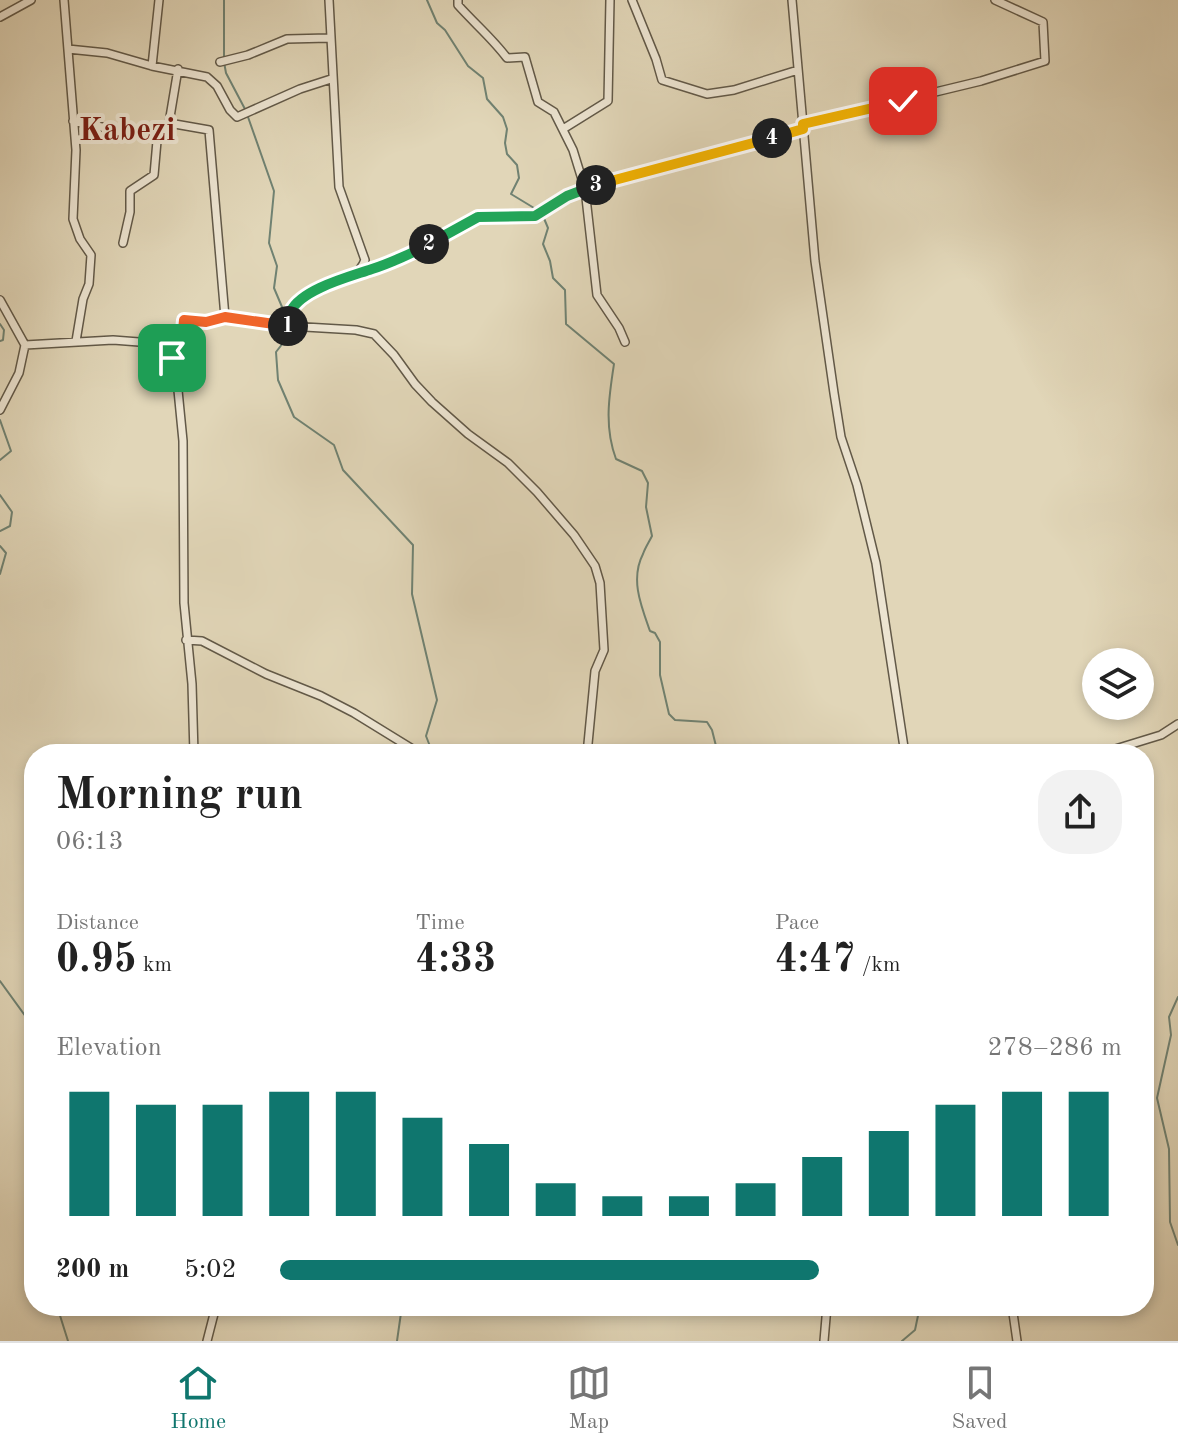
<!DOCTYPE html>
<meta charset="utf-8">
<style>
:root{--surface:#fff;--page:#f2f2f2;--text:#222;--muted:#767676;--line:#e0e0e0;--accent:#0f766e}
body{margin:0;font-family:"Old Standard TT",serif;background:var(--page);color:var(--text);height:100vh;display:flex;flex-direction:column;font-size:30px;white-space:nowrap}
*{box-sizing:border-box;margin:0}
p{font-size:26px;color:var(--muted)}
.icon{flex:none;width:44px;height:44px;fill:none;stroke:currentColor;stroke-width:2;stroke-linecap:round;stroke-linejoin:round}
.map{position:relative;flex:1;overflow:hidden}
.side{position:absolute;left:24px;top:744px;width:1130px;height:572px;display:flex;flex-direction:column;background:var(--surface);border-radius:32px;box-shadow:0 4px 12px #0003}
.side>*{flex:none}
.buttons{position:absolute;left:1082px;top:648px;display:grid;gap:16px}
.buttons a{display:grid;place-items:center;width:72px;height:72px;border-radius:50%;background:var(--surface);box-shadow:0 4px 12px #0003;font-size:40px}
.pin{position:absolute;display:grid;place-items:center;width:68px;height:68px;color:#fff;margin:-34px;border-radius:16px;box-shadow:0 4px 12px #0006}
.km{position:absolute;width:40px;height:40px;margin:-20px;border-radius:50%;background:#222;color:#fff;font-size:22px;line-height:40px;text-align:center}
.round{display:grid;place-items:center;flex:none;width:84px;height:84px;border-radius:32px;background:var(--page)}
.overview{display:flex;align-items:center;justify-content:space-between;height:136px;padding:0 32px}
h1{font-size:44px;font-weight:600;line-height:60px}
.metrics{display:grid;grid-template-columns:repeat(3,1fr);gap:12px;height:136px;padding:8px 32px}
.metrics div{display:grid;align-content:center}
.metrics b{font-size:40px;font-weight:600}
.metrics small{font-size:22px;font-weight:400}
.metrics p{font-size:22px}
.chart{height:224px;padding:16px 32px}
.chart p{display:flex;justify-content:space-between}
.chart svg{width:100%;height:144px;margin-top:8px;stroke:var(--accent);stroke-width:6}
ul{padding:0 32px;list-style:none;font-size:26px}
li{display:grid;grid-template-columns:128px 96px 1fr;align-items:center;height:60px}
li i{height:20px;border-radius:10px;background:var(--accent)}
.tabs{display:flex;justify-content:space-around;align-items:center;height:112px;border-top:2px solid var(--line);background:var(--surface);font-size:22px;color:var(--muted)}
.tabs a{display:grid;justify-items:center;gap:4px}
.tabs .selected{color:var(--accent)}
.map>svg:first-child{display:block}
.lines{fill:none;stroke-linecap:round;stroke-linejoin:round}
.stream{stroke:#708272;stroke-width:2}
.minor-casing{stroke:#625948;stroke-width:10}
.minor{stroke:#ece4d1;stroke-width:7}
.split-1-casing{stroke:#fff;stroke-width:16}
.split-2-casing{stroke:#fff;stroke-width:16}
.split-3-casing{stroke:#fff;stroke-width:16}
.split-4-casing{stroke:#fff;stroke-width:16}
.split-5-casing{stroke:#fff;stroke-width:16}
.split-1{stroke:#f0652b;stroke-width:10}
.split-2{stroke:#22a559;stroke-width:10}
.split-3{stroke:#22a559;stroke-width:10}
.split-4{stroke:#f5b400;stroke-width:10}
.split-5{stroke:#f5b400;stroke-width:10}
.labels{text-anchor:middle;stroke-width:8;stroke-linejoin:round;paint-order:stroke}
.district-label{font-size:32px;font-weight:bold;fill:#7a1f14;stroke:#ece4d1}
</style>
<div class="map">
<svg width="1178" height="1341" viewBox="0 0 1178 1341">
<rect width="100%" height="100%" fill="#e1d6b8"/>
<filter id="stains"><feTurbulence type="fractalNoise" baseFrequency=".0025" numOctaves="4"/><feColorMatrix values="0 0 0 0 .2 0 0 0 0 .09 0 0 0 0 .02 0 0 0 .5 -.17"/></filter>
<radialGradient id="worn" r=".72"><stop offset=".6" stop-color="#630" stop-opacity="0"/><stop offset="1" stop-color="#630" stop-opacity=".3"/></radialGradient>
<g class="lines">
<!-- stream -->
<path class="stream" d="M224 0V62L226 73 246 111
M427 0 437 23 445 30 468 66 483 78 487 99 503 117 507 129 505 143 507 154 517 165 519 178 511 194 539 211
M248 117 274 191 269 243 277 266 274 288 285 314 284 322
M543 216 548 228 543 244 550 261 553 278 565 290 566 324 614 364C609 396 604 427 616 459L642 471 648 483 646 507 652 536C649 542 645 548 643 554 630 579 641 606 650 631L655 633 660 642V675L669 714 675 720 707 722 712 730 718 754
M0 324 4 330 3 340 0 341
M284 328 283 343 276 352 278 380 294 417 334 445 343 470 413 545 412 594 437 700 426 736 433 754
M0 420 11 451 0 460
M0 495 12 512 10 526 0 531
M0 546 6 553 0 574
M0 981 34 1028
M1178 997 1169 1017 1171 1035 1157 1098 1169 1149 1170 1222 1178 1245
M57 1306 68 1341
M397 1341 402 1306
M902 1341 915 1330 920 1306"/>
<defs>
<path id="minor" d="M64 0 76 150 73 219 80 239 91 255 89 284 83 299 76 341
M458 0V5C474 23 493 39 507 58L525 57 538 102 554 112 573 150 585 189 597 295 619 328 625 342
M632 0 656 59 662 80 707 94 734 90 798 70
M792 0 815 261 834 393 841 437 857 485 876 563 905 754
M0 17 31 0
M68 49 107 53 152 66 207 77 217 86 230 110 237 117 300 89 331 79
M220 62 248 55 287 39 329 38
M152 66 159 0
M178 69 169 123 209 130 225 317
M73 121 154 138 157 141 154 175 130 191V212L123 243
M803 124 981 81 1045 61 1043 22 995 0
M563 129 608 101 610 0
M361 271 374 269 416 252 478 217 535 216 549 205 585 189 803 129
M0 300 25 345 19 373 0 410
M297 326 291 311C306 281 354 291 365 260L339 187 329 0
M152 343 182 341 184 320 206 322 225 317 288 326 356 330 374 334 394 355 415 384 432 402 468 434 508 463 537 492 574 535 595 566 600 583 604 650 595 671 587 754
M25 345 113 340 152 343 164 350 172 358 176 370 183 441 184 603 192 684 194 754
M186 640 202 641 266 674 321 696 354 713 419 753
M1099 754 1161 735 1178 724
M1012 1306 1017 1341
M207 1341 216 1306
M824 1341 827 1306"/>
</defs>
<!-- minor casing -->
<use href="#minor" class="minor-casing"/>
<!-- minor -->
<use href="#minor" class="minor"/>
</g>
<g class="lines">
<defs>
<path id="split-1" d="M172 358 164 350 152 343 182 341 184 320 206 322 225 317 288 326"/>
<path id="split-2" d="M288 326H297L291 311C302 289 349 277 372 269 388 264 415 252 429 244"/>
<path id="split-3" d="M429 244 478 217 535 216 567 196 596 185"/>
<path id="split-4" d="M596 185 772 138"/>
<path id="split-5" d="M772 138 803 129V124L903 101"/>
</defs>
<!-- split-1 casing -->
<use href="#split-1" class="split-1-casing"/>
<!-- split-2 casing -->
<use href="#split-2" class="split-2-casing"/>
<!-- split-3 casing -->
<use href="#split-3" class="split-3-casing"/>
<!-- split-4 casing -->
<use href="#split-4" class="split-4-casing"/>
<!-- split-5 casing -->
<use href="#split-5" class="split-5-casing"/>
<!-- split-1 -->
<use href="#split-1" class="split-1"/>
<!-- split-2 -->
<use href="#split-2" class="split-2"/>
<!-- split-3 -->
<use href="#split-3" class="split-3"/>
<!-- split-4 -->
<use href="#split-4" class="split-4"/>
<!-- split-5 -->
<use href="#split-5" class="split-5"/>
</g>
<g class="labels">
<!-- district labels -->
<g class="district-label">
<text x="127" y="140">Kabezi</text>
</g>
</g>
<rect width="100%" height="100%" filter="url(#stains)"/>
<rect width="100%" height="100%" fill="url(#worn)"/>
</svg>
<div class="buttons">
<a><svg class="icon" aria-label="layers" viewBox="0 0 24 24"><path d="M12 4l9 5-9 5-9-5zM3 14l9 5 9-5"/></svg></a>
</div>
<div class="pin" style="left:172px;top:358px;background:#1e9e55"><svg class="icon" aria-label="arrive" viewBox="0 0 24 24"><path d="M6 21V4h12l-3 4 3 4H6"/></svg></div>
<div class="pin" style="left:903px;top:101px;background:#d93025"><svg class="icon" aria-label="check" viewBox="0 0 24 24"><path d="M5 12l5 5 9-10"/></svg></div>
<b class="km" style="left:288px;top:326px">1</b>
<b class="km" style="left:429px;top:244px">2</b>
<b class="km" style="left:596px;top:185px">3</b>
<b class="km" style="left:772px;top:138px">4</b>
<section class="side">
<div class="overview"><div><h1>Morning run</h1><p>06:13</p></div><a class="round"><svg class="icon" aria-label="share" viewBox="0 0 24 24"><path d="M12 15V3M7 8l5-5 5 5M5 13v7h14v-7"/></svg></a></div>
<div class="metrics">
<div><p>Distance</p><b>0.95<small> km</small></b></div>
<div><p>Time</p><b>4:33</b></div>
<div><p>Pace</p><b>4:47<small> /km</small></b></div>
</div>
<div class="chart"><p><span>Elevation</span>278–286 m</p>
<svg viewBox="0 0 160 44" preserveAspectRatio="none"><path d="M5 44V6M15 44V10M25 44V10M35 44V6M45 44V6M55 44V14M65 44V22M75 44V34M85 44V38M95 44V38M105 44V34M115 44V26M125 44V18M135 44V10M145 44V6M155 44V6"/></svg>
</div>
<ul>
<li><b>200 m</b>5:02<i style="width:64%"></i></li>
</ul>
</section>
</div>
<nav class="tabs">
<a class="selected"><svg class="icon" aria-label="home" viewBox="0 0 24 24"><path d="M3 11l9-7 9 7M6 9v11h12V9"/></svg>Home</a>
<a><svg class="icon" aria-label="map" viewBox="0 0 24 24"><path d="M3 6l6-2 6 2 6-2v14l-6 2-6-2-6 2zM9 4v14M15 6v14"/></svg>Map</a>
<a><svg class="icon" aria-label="saved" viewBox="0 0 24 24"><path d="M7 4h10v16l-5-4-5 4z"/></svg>Saved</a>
</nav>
